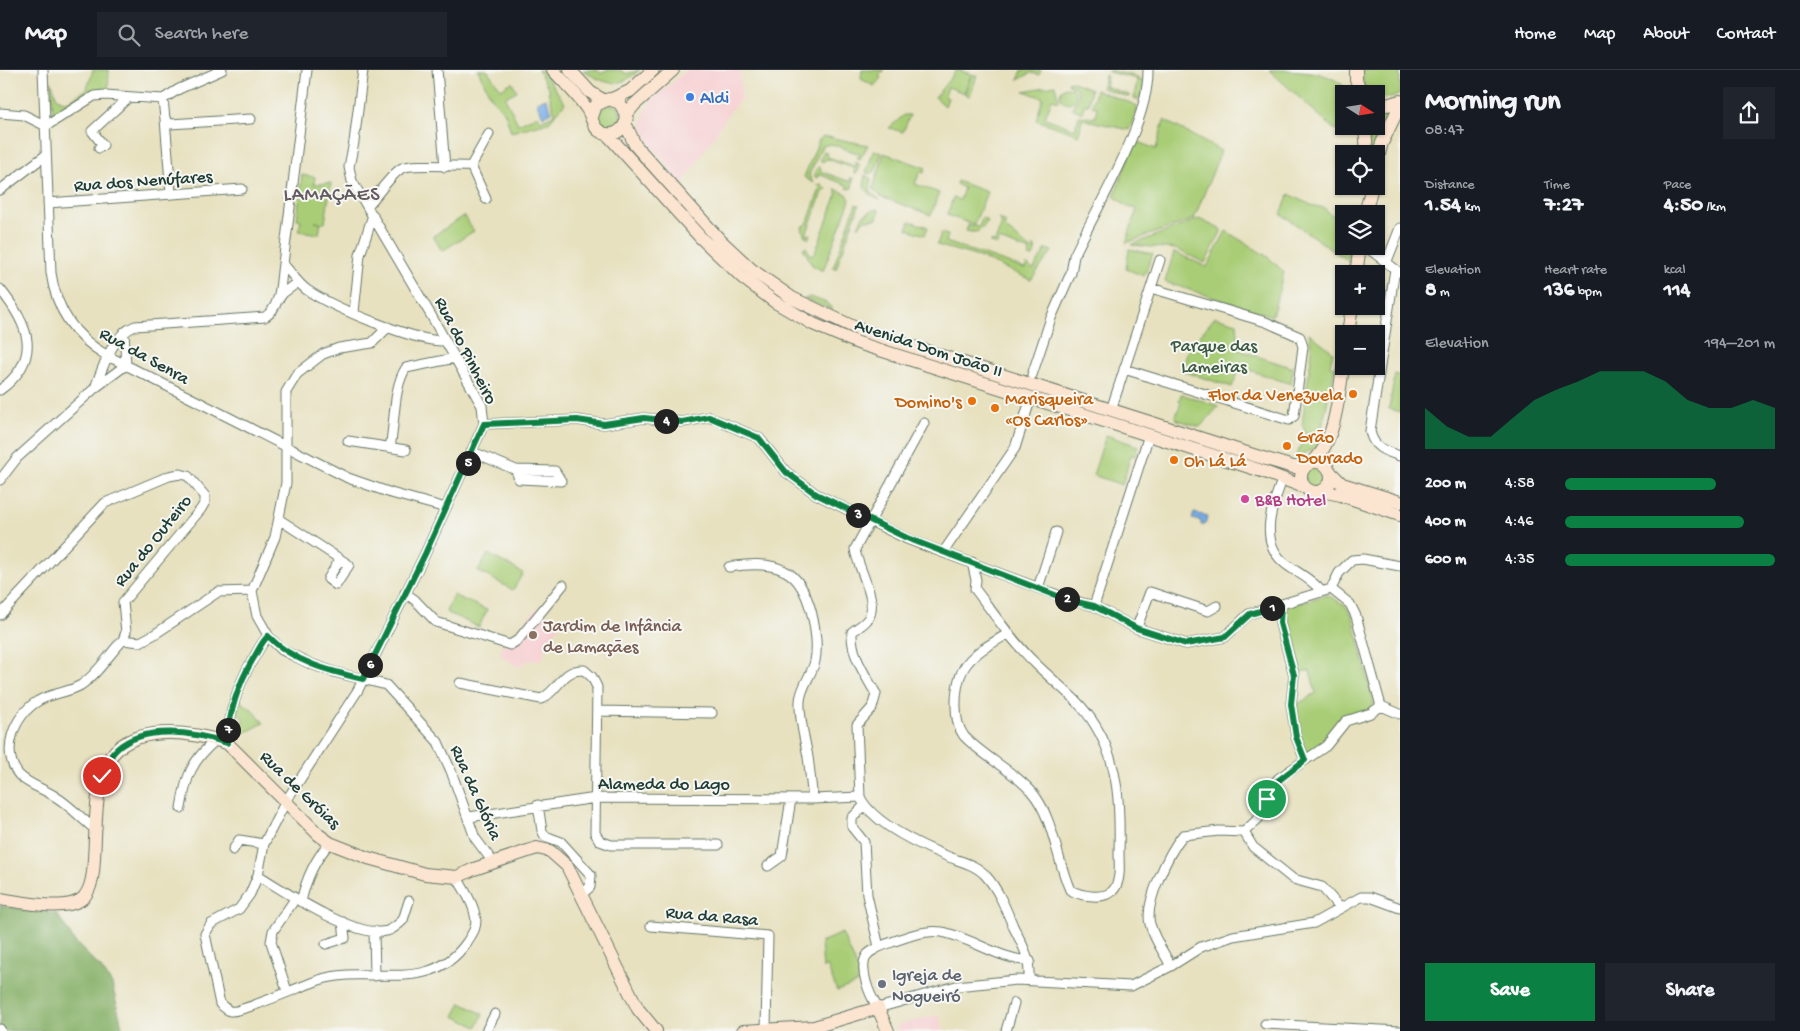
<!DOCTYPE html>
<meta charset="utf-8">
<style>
:root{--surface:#171b24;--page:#20242c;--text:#f1f3f6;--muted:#9ea1a6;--line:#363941;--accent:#0b8043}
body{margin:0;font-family:"Gochi Hand",sans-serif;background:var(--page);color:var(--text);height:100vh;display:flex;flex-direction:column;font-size:19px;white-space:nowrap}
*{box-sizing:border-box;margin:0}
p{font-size:16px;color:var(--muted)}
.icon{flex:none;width:28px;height:28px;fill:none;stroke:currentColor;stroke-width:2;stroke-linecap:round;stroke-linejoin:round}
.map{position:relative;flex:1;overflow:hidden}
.sheet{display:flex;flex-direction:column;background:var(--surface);width:400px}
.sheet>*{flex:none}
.needle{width:32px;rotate:102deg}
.controls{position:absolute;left:1335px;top:15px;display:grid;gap:10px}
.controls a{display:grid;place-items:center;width:50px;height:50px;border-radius:0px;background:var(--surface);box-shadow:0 1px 4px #0004;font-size:25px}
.pin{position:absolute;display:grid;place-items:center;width:42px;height:42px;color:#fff;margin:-21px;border:2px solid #fff;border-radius:50%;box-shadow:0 1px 5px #0007}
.km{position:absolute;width:25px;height:25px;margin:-12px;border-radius:50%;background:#222;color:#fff;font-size:14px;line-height:25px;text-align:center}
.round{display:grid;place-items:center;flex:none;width:52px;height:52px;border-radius:0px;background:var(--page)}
.head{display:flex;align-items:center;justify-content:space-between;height:85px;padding:0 25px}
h1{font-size:28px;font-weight:700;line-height:38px}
.metrics{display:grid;grid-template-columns:repeat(3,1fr);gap:8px;height:85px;padding:5px 25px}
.metrics div{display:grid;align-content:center}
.metrics b{font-size:21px;font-weight:700}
.metrics small{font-size:14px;font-weight:400}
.metrics p{font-size:14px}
.chart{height:140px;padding:10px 25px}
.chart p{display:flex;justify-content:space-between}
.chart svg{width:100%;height:90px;margin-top:5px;fill:var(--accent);opacity:.7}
.button{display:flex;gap:10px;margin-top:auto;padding:10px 25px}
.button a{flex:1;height:58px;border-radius:0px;background:var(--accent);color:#fff;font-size:20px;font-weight:700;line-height:58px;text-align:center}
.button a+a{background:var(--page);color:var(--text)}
ul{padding:0 25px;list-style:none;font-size:16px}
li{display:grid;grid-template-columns:80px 60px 1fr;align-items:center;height:38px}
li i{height:12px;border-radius:6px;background:var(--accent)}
header{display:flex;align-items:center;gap:30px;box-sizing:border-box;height:70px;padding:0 25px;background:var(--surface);border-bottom:1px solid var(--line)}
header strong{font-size:24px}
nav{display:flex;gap:28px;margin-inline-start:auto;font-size:18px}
.search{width:350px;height:45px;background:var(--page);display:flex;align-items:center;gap:12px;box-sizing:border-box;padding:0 18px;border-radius:0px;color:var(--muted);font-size:19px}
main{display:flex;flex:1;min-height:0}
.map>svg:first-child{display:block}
.built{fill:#f7cfd2}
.green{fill:#a9cd76;stroke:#648555}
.forest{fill:#86b067;stroke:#52764e}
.water{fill:#77aae3;stroke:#4b748c}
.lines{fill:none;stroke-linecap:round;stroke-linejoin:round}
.street-casing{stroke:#657665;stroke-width:11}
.secondary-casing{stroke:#657665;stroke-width:14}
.street{stroke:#fff;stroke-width:9}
.secondary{stroke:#fce5d0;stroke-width:12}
.route-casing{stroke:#fff;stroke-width:10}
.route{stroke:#0b8043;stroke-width:6}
.shop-dot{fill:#3f7fe0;stroke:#f6f6f2;stroke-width:2}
.food-dot{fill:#e8710a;stroke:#f6f6f2;stroke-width:2}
.hotel-dot{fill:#d1479c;stroke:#f6f6f2;stroke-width:2}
.education-dot{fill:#8d6e63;stroke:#f6f6f2;stroke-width:2}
.worship-dot{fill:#6b7280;stroke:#f6f6f2;stroke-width:2}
.labels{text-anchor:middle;stroke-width:4;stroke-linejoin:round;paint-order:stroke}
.shop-label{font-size:18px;fill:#366cbe;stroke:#f6f6f2;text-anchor:start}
.street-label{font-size:18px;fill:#1f3d34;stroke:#f6f6f2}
.park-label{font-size:18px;fill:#3b5a41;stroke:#f6f6f2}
.food-label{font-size:18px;fill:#c56008;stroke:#f6f6f2;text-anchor:start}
.hotel-label{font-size:18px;fill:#b23c85;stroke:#f6f6f2;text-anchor:start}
.education-label{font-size:18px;fill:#785e54;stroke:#f6f6f2;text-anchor:start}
.worship-label{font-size:18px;fill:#5b616d;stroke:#f6f6f2;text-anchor:start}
.quarter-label{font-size:20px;letter-spacing:1px;fill:#645b61;stroke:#f6f6f2}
</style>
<header>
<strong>Map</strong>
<div class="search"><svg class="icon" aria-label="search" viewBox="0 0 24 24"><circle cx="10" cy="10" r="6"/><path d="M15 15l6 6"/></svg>Search here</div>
<nav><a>Home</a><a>Map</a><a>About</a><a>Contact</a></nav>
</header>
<main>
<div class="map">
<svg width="1400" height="961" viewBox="0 0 1400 961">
<rect width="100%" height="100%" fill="#f6f6f2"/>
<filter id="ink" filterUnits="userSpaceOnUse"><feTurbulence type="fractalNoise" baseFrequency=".02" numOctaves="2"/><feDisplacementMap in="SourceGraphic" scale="10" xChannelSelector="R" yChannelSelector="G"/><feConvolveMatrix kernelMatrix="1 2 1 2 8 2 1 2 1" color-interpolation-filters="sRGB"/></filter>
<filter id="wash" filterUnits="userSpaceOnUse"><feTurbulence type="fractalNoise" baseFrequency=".0096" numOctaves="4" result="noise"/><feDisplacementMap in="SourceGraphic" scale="20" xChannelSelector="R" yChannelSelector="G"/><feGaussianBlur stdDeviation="1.12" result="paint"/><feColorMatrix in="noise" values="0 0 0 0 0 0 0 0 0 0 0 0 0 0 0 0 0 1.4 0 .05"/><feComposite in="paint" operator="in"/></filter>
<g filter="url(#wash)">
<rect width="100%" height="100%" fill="#e7e1bf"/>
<!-- built -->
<path class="built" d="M687 0H740L741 29 731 40 682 115 652 77 643 60 642 51 645 42 652 30Z
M537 538 561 554 545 576 543 589 525 591 520 598 499 584 505 571 509 569Z
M939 945 944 961H899L897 955Z"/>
<!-- green -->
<path class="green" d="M93 0H109L108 21 95 22 59 44H53L51 11 57 28 67 32 87 19Z
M478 0H487L501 19 512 12 517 21 505 27 518 54 538 45 541 51 555 44 548 22 550 21 538 0H542L565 33 549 52 511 62 505 43 491 27Z
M583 0H598L601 4 606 0H620L626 4 640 0C619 19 605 15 583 0Z
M862 0H884L879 5 881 8 874 16 861 9Z
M957 0 971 4 964 23 948 17 945 26 948 28 945 36 935 27Z
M1022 0H1041L1039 5 1031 3 1018 10Z
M1109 0 1138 7 1137 9 1144 12 1141 26 1138 29H1134L1137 9 1108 2Z
M1269 0C1295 0 1338 0 1349 24H1344V52L1335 60Z
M1362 0H1400V24L1391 28 1376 27V24H1371L1364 16Z
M972 4 977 6 970 26 965 24Z
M1105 5 1107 6 1105 16 1129 25V27L1102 18Z
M1071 11 1091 19 1088 35H1084L1082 43 1072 38 1079 24 1076 18 1069 14 1068 12Z
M1055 15 1059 31 1052 29 1045 48 1075 59 1079 46 1095 48 1097 37 1092 36 1096 20 1136 35 1138 38 1129 60 1082 49 1079 65 1036 50 1043 28 1024 21Z
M1060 25a8 8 0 1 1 16 0a8 8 0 1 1-16 0Z
M608 34 619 37 622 52 610 60 599 55 597 44Z
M1395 36 1374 84H1370L1367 56H1376V37Z
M904 45H910L903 62 889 58Z
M1164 50 1221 81 1194 149 1126 173 1137 139 1128 137 1114 126 1135 71 1156 79Z
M823 66 868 75 860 89 857 88 860 84 831 74 822 76 809 105 813 113 804 107 819 70Z
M874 80 882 83 875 101 869 104 866 102Z
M824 81 826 82 828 87 857 97 855 92 859 94V100L856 104 853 102 856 99 827 89 822 92 820 89Z
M884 83 926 98 924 103 920 102 915 114 939 123 931 145 881 127 873 119Z
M819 96 822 102 851 112 850 108H853L852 118 848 119 847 115 818 104V108L814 107 815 102Z
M302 105 315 107 314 114 331 113 325 153 315 152 321 153 319 164 299 161 301 150 297 149Z
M865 105 871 109 870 121 880 130 873 127 864 117Z
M957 111 987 122 974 155 947 145 953 128 960 130 964 118 956 114Z
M822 114 827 119 823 120 806 165 811 164 808 169 804 165 802 157 807 154 821 116 817 115Z
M835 119 847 124 850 130 823 201 812 195 803 178 806 177 810 185 815 183 837 124Z
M1289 124 1311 135 1324 138 1344 155V176H1350L1348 191 1281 144Z
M856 134 859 135 836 199 833 198Z
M875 139 879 140 877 149 865 150 858 157 863 146Z
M464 146 474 161 442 181 433 166Z
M982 148 987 150C983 161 977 164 966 161L968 155 979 157Z
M998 149 1005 151V158L1033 181 1034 176 1036 179 1033 187 1028 186 1030 181 999 170 997 175 990 173V171L995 172 1002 153Z
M1199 149 1222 160 1205 193 1176 179 1131 175Z
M910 151 928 157 925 165 907 159Z
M1226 161 1268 187 1284 202 1272 246 1165 212 1174 182 1207 197Z
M941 163 948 165 946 172 1025 199 1027 194 1033 200 1046 179 1052 181 1031 210 982 188 937 175Z
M1129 179 1153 184 1144 206 1126 199Z
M810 227 827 233 833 240 804 229Z
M1215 247 1237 253 1239 280 1293 298 1291 314 1240 297 1232 317 1182 301 1188 280Z
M1309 263 1333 282 1330 296 1335 297 1319 371 1316 378 1296 387C1300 371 1311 373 1302 354L1312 281Z
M1395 304 1400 306V342L1389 339Z
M1181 324 1219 336 1200 357 1175 349 1181 332 1179 331Z
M1106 365 1138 376 1135 386 1131 385 1122 415 1093 405Z
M1305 407a11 11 0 1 1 22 0a11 11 0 1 1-22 0Z
M488 484 523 503 513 520 478 501Z
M453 525 487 540 479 557 446 542Z
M1327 525 1345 535 1353 547 1374 633C1369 645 1355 642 1346 647 1330 655 1325 683 1304 683L1293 637 1316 623 1310 601 1294 602 1293 593 1295 589 1293 583 1290 581 1283 546 1286 537Z
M240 631 253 640 264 653 233 669V650L240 655 244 649 236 642Z
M842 863 863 911 837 921 827 896 823 898 821 872Z
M461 933 483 944 477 957 454 946Z"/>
<!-- forest -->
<path class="forest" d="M0 836 57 844 75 872 101 898 112 914 123 961H0Z"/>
<!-- water -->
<path class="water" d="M546 28 552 42 543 46 536 32Z
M1194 443 1207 446 1205 455H1201V451L1192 449Z"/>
</g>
<g filter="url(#ink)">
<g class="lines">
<defs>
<path id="street" d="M43 0 51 203C56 239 75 267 106 285L348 408 391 423 446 438
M307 0 283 194C291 202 297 213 307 220 332 237 415 272 445 271
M363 0 354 72 349 97 352 111 432 247 482 336 484 354 425 484 358 620 286 731 271 760 264 774 258 805 250 824 239 839 211 854 205 864 220 934C223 936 227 940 230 941 238 944 304 915 319 910 370 893 429 927 467 872 473 863 478 856 475 845 473 831 463 819 457 807
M437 0 445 97
M163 29 165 49 170 54 251 49
M0 43 24 45 46 56 94 26 105 25 163 29 179 19 222 0
M165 49 171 124
M99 78 103 75 92 61 129 27
M471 96 489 64
M0 120 46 85
M48 133 242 119
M368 135C377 126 392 103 402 98 411 93 457 97 471 96L486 129
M1365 176 1399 202
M1387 191 1400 158
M1395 199 1370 361C1373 378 1385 381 1400 386
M0 219C29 255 43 288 0 320
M278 230 283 223 298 212
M354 242 360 185 373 145
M388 257 372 273 339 278 323 284 297 304 286 322V413L275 467 252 521 257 546 269 567 282 580 311 594 334 602 386 615 438 672 451 701 475 768 493 792
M1124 299 1289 350 1294 346 1303 277 1300 267 1266 252 1151 218
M1032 305 1051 248 1071 203 1074 186C1097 136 1149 54 1148 0
M95 318C103 297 112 265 135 256L265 247C282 236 280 212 283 194
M1111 340 1160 190
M924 353 855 479C857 498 881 533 867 550 864 554 857 558 852 562 851 586 865 604 876 624L872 638 857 655 860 727C872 753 922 776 949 787 962 792 977 795 986 806 998 819 1006 839 1013 856 1023 876 1030 886 1029 909
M484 354 577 350 604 354 644 348 683 352 709 347 759 368 786 402 816 424 907 469 1068 529 1094 536 1136 558 1186 574 1225 567 1249 544 1331 519
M348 371 406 380
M390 377C395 354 393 317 406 298L455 288
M473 382 516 400 555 401 561 411 519 409 516 400
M1283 408C1272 435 1257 473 1287 495 1298 503 1313 510 1321 521
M0 410 17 388 95 318 126 295 124 262
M280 450 340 489 328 509 336 515 349 495 340 489
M944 481 1015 378 1029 334
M972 492 976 510 975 519C994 544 1012 571 1035 593 1056 614 1080 630 1095 655 1120 694 1120 740 1119 784 1119 795 1121 808 1115 818 1107 831 1081 826 1070 820 1056 789 1054 747 1031 721 1012 700 984 687 964 666 958 658 956 646 956 637 955 592 974 584 1009 563
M729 497C747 494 768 492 785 501 810 513 820 567 815 591 812 605 801 616 800 631 799 650 805 669 808 687 810 701 811 715 813 729
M1038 518 1056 462
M1331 519 1350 534 1356 546 1381 636
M1331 519 1339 503 1352 490 1363 489 1400 496
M405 523 415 530 436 552 510 575 518 570 563 515
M1281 535 1280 553 1294 605 1291 634 1296 667 1305 690
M1094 536 1149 365
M0 545 105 433 169 406 180 404 188 406 205 426V432L201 439 123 532 126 562 123 570C109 584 98 604 81 615 68 623 51 623 38 631 14 645 0 682 19 705 29 715 44 719 56 727 69 735 79 746 91 756L97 758
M1137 557 1150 522 1208 541 1217 536
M123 570 140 572 155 564 218 522 252 521
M460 613 541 629C559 621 561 599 584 600L592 607 597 617 595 763 600 771 611 775H718
M1381 636 1400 644
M597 641 712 643
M227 673C229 642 237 616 253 589 259 580 260 574 268 567
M538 735 542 761 545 766 561 772 591 805 590 817 582 824
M864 736 852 748V757L864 772 867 825 879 877C876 879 871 881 868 884 857 897 870 926 878 938L956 916 1017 910 1131 916 1171 896 1201 877 1233 866 1314 853 1361 827H1370L1400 838
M181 738C186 707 191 691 216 670
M469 747 596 728 813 729 860 727
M1244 762 1259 748 1271 717 1279 708 1326 676 1346 651 1371 643 1381 636
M1244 762 1253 777 1293 809 1322 817 1340 838
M233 780 239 770 264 774
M768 796 782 786 791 729
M258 805C285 822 356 869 387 861 393 859 399 854 403 850L409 831
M301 832C306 809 314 790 330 773
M651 856 768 866 766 959
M374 861 375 906
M326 874 345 868 343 852
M879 877C898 870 921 859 942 862 972 868 998 889 1030 891
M1171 896C1164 883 1154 869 1150 854 1144 833 1169 782 1183 765L1219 761 1244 762
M287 921 271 872 273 861 295 829
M1265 954 1400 961
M0 959 1 961
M486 961 495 944
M1006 961 1014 933"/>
<path id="secondary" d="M553 0C565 13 578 25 587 39 592 46 592 55 598 60 611 70 625 61 627 47L620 33 609 29 596 35 592 47
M570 0 590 22 603 30
M1356 0V10L1362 24
M612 29 630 21 653 0
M1376 33 1387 35 1400 31
M627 44 634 35 673 0
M626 55 635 75 719 169 752 200 792 228 860 260 1253 385 1293 397H1304
M1365 56 1367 84
M607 64 701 168 743 208 775 232 813 254 858 273 1262 401 1304 417
M1376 94 1382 73 1400 35
M1365 144 1372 116
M1356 204 1360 176
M1348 264 1352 236
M1301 407a15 15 0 1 1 30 0a15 15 0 1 1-30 0Z
M1312 392C1336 374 1339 320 1344 291
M1330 402 1342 414 1400 432
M1321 421 1341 425 1400 445
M0 829C20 832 69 843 84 827 90 820 92 811 93 802 96 772 94 735 102 706 116 651 185 660 227 673L319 765 330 773 368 788 425 804 457 807 474 799 537 778 550 781 567 796 638 939 656 961
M743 961 814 957 878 938 888 961"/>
</defs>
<!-- street casing -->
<use href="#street" class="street-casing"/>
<!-- secondary casing -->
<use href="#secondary" class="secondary-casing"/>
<!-- street -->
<use href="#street" class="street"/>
<!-- secondary -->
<use href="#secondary" class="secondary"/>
</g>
</g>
<g class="lines" filter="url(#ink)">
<defs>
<path id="route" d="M102 706C106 696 109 686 117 679 145 654 194 662 227 673 229 642 237 616 253 589 259 580 260 574 268 566 293 592 329 601 363 609L425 484 484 354 577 350 604 354 644 348 682 352 709 347 759 368 786 402 816 424 907 468 1068 530 1094 536 1136 558 1186 574 1225 567 1250 544 1281 535 1280 553 1294 605 1291 634 1296 667 1305 690 1270 717 1267 729"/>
</defs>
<!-- route casing -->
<use href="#route" class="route-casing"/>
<!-- route -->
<use href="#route" class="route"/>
</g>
<!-- markers -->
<circle class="shop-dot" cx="690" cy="27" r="5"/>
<g class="food-dot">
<circle cx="1353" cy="324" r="5"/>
<circle cx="972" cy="331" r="5"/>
<circle cx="995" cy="338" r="5"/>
<circle cx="1287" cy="376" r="5"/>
<circle cx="1174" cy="390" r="5"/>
</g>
<circle class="hotel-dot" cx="1245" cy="429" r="5"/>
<circle class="education-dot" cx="533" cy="565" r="5"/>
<circle class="worship-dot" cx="882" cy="914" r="5"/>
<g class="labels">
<!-- shop labels -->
<g class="shop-label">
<text x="700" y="33">Aldi</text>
</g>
<!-- street labels -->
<g class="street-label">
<text transform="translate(143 110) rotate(-4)" y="6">Rua dos Nenúfares</text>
<text transform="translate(929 277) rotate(18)" y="6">Avenida Dom João II</text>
<text transform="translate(467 280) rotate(63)" y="6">Rua do Pinheiro</text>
<text transform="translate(145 285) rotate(29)" y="6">Rua da Senra</text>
<text transform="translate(152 470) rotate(-51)" y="6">Rua do Outeiro</text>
<text x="664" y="719">Alameda do Lago</text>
<text transform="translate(301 719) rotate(44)" y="6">Rua de Gróias</text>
<text transform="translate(477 722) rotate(66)" y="6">Rua da Glória</text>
<text transform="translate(712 845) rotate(5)" y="6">Rua da Rasa</text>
</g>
<!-- park labels -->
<g class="park-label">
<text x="1214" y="281">Parque das<tspan x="1214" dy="21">Lameiras</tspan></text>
</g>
<!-- food labels -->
<g class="food-label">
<text x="1343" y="330" text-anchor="end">Flor da Venezuela</text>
<text x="1005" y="334">Marisqueira<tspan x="1005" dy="21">«Os Carlos»</tspan></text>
<text x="962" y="337" text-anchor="end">Domino's</text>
<text x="1297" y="372">Grão<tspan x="1297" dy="21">Dourado</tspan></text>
<text x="1184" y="396">Oh Lá Lá</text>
</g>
<!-- hotel labels -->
<g class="hotel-label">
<text x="1255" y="435">B&amp;B Hotel</text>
</g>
<!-- education labels -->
<g class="education-label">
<text x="543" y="561">Jardim de Infância<tspan x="543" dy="21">de Lamaçães</tspan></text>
</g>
<!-- worship labels -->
<g class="worship-label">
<text x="892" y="910">Igreja de<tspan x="892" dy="21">Nogueiró</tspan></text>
</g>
<!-- quarter labels -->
<g class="quarter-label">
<text x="332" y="130">LAMAÇÃES</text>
</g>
</g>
</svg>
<div class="controls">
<a><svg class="needle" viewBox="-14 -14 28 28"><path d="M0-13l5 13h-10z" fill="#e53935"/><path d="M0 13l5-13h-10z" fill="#9ea1a6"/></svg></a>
<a><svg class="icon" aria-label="locate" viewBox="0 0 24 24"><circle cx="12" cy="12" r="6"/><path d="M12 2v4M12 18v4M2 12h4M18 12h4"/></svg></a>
<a><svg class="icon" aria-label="layers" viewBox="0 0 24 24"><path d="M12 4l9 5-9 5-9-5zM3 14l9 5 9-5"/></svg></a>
<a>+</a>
<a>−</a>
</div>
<div class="pin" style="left:1267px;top:729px;background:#1e9e55"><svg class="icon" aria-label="arrive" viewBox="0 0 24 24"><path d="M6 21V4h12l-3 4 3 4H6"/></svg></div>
<div class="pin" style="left:102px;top:706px;background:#d93025"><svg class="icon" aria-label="check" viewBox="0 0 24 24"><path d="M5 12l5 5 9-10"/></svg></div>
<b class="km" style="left:1272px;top:538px">1</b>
<b class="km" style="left:1067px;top:529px">2</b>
<b class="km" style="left:858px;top:445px">3</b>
<b class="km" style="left:666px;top:351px">4</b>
<b class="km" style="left:468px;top:393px">5</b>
<b class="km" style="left:370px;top:595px">6</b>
<b class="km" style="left:228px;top:660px">7</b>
</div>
<section class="sheet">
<div class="head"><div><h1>Morning run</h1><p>08:47</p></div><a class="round"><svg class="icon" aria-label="share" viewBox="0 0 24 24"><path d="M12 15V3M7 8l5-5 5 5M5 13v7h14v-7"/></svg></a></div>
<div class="metrics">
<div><p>Distance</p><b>1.54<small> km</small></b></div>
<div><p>Time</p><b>7:27</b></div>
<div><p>Pace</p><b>4:50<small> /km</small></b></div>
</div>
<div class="metrics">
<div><p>Elevation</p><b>8<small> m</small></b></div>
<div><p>Heart rate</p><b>136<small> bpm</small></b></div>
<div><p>kcal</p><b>114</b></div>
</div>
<div class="chart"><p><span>Elevation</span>194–201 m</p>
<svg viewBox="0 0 160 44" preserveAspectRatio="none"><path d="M0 44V24L10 33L20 38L30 38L40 29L50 20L60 15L70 11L80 6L90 6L100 6L110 11L120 20L130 24L140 24L150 20L160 24V44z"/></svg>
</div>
<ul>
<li><b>200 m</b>4:58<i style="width:72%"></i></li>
<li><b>400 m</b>4:46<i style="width:85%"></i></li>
<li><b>600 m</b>4:35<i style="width:100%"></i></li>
</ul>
<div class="button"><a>Save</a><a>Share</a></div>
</section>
</main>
